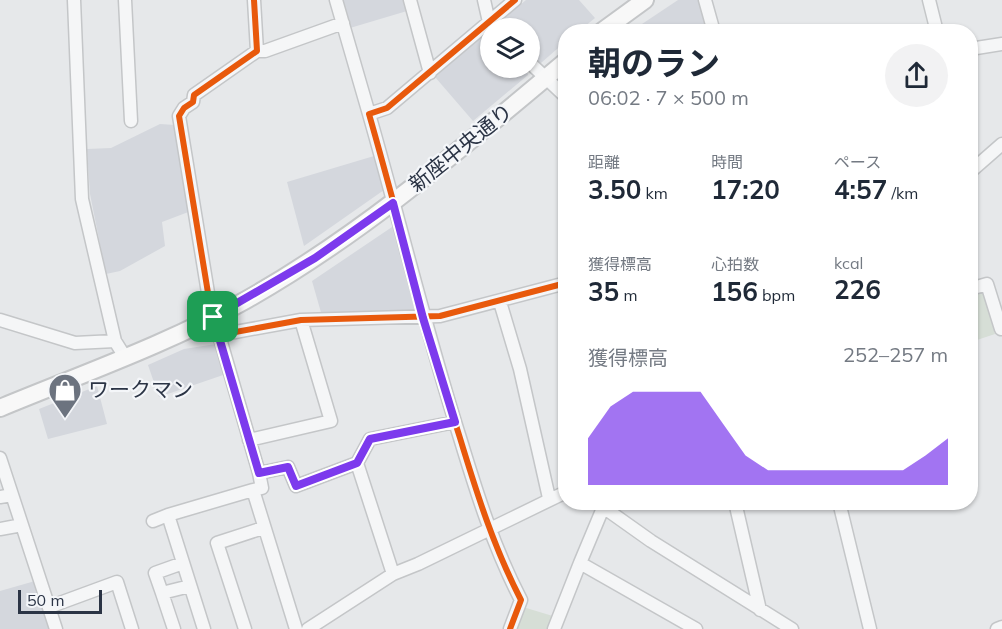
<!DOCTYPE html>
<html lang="ja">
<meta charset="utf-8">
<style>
:root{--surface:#fff;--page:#f2f2f3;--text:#1f2937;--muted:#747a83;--accent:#7c3aed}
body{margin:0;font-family:Mulish,"Noto Sans JP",sans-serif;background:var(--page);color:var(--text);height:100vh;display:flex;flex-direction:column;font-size:22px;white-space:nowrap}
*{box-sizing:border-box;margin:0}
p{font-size:20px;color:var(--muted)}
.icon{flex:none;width:33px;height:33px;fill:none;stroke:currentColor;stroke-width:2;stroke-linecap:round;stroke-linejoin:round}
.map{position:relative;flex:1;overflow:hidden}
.side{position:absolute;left:558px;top:24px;width:420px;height:486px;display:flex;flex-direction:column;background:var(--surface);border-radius:24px;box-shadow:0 2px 4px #0004}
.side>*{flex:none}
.controls{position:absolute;left:480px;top:18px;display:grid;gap:12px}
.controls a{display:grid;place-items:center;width:60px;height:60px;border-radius:50%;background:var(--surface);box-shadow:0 2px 4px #0004;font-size:30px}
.scale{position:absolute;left:18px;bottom:15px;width:84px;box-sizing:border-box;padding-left:6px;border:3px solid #2b3445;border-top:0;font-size:16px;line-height:21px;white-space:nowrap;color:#2b3445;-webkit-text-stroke:4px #f4f6f9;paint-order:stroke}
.pin{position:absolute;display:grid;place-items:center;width:51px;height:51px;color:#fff;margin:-26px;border-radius:12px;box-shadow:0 3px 9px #0006}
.round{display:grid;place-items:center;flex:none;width:63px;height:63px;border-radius:32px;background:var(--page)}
.summary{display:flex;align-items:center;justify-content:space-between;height:102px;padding:0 30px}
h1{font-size:33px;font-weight:700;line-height:45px}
.stats{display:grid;grid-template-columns:repeat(3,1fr);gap:9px;height:102px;padding:6px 30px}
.stats div{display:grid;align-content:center}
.stats b{font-size:26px;font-weight:700}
.stats small{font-size:16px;font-weight:400}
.stats p{font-size:16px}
.chart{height:168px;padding:12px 30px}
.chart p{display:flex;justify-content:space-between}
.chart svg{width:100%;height:108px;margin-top:6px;fill:var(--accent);opacity:.7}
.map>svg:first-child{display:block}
.built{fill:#d4d7dd}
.green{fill:#d6ded6}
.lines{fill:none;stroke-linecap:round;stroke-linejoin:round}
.street-casing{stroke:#c4c6c8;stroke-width:15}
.secondary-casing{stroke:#c4c6c8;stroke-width:20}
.street{stroke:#f5f6f7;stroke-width:12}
.secondary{stroke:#f8f8f8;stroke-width:16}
.cycleway-casing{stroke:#f4f6f9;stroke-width:10}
.cycleway{stroke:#e8590c;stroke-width:6}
.route-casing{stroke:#fff;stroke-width:12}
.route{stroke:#7c3aed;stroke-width:8}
.labels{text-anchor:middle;stroke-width:4.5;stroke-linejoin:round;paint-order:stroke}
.street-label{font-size:21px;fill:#2b3445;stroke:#f4f6f9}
.poi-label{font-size:21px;fill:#2b3445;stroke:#f4f6f9;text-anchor:start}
</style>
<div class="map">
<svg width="1002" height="629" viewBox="0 0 1002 629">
<rect width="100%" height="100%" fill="#e6e8ea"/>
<!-- built -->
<path class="built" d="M341 0H405L407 11 350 28Z
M526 0H579L595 18 579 31 566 32 565 42 541 63 536 62 530 56V28H499V23Z
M678 0H700L709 32H630Z
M485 34H490V68H526L528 75 473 121 435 77Z
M160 124 175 125 191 211 162 222 165 246 120 271 106 274 90 194 87 149 111 148Z
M374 156 384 190 304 246 287 182Z
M395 225 417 308 416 313 367 312 322 316 312 281Z
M216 344 226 374 159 397 148 365 184 349Z
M97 386 107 424 48 439 39 409Z
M35 581 50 629H0V591Z"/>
<!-- green -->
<path class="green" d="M983 291 995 334 971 342 970 295Z
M523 607 556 617 552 629H514Z"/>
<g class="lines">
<defs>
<path id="street" d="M74 0 82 199 115 341
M125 0 131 121
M254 0 257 51 194 95 193 102 184 108 179 116 210 305 219 335 301 320 440 316 566 283
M336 0 369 114
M410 0 430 73
M484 0 489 22 495 28
M705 0 714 32
M929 0 937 32
M970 49 1002 44
M257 51H265L343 23
M530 63 566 97
M970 172 1002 144
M970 185V188
M970 289 987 284 1001 329
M500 302 520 369 549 498
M0 320 75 343 115 341 125 357
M219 335 259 473 262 488 253 490 296 629
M249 440 331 421 301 320
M0 458 56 629
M357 463 370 439 455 422
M259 473 288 467 296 486 357 463 393 574
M0 497 12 495
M596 502 651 541 792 629
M735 502 760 610
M839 502 870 629
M153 521 168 515
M0 529 22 525
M580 563 603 508
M162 593 155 573 183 563
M49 607 117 582 132 629
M174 629 162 593 190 586
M204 629 168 515 253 490
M245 629 217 543 263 528
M308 629 393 574 418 564 566 492
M510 629 521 600C494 548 477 494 460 438 426 331 400 222 369 114L387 108 515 0
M554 629 580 563 696 629
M997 629 1002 627"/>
<path id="secondary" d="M601 32 645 0
M0 408C82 374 168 344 246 300 363 234 463 147 566 61"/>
</defs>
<!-- street casing -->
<use href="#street" class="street-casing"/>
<!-- secondary casing -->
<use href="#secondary" class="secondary-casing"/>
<!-- street -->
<use href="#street" class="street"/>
<!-- secondary -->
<use href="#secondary" class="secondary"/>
<defs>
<path id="cycleway" d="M254 0 257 51 194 95 193 102 184 108 179 116 210 305 219 335 301 320 440 316 566 283
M510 629 521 600C494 548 477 494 460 438 426 331 400 222 369 114L387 108 515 0"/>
</defs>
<!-- cycleway casing -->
<use href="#cycleway" class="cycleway-casing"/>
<!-- cycleway -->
<use href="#cycleway" class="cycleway"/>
</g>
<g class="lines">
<defs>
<path id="route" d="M393 203 423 318 455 422 370 439 357 463 296 486 288 467 259 473 213 317 315 258Z"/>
</defs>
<!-- route casing -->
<use href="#route" class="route-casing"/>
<!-- route -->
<use href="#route" class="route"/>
</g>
<!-- icons -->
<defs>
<symbol id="shop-pin" viewBox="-11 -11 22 30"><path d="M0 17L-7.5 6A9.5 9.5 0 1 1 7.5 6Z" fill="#6c737f" stroke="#f4f6f9"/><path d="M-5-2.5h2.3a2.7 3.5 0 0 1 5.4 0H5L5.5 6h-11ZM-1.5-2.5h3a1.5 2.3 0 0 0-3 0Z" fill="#fff"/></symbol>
</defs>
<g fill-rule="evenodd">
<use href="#shop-pin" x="46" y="371" width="38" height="52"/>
</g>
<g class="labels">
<!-- street labels -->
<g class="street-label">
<text transform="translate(461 148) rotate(-39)" y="7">新座中央通り</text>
</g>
<!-- poi labels -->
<g class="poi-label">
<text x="88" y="397">ワークマン</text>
</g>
</g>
</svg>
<div class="controls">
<a><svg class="icon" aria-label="layers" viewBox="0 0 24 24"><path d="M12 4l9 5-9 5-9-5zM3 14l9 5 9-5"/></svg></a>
</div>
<div class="scale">50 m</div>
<div class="pin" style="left:213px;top:317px;background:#1e9e55"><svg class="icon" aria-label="arrive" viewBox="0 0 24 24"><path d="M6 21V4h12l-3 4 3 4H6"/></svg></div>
<section class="side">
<div class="summary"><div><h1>朝のラン</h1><p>06:02 · 7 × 500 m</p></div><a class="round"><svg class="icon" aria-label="share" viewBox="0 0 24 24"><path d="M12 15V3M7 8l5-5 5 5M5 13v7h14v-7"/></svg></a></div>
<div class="stats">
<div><p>距離</p><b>3.50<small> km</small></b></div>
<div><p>時間</p><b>17:20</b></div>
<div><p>ペース</p><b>4:57<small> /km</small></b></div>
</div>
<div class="stats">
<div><p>獲得標高</p><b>35<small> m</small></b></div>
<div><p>心拍数</p><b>156<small> bpm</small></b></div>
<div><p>kcal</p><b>226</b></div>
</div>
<div class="chart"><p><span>獲得標高</span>252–257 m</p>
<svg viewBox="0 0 160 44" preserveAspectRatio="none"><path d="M0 44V25L10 12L20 6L30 6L40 6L50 6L60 19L70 32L80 38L90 38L100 38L110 38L120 38L130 38L140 38L150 32L160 25V44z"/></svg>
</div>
</section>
</div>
